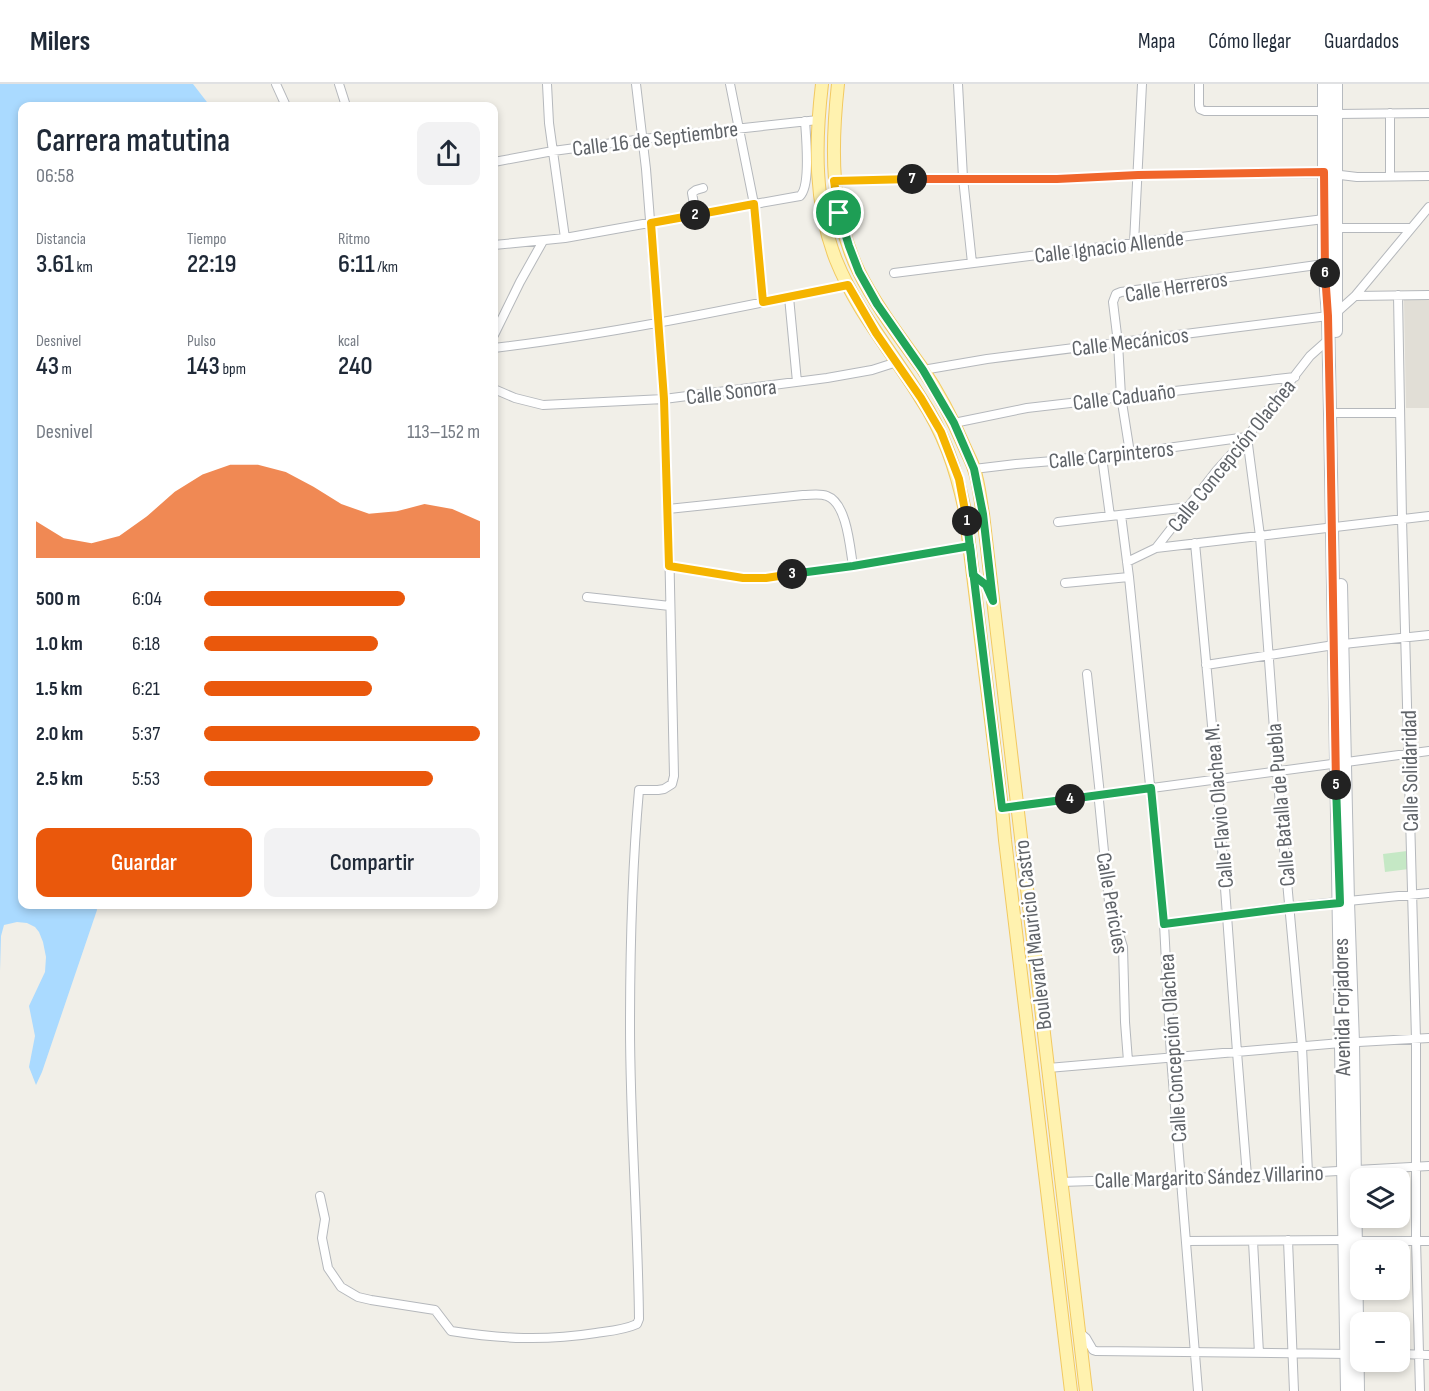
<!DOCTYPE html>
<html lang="es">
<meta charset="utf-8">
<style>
:root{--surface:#fff;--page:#f2f2f3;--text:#1f2937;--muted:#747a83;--line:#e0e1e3;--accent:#ea580c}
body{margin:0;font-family:"Sofia Sans Condensed",sans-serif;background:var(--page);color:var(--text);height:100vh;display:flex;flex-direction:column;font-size:22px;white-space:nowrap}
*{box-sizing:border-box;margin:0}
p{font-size:20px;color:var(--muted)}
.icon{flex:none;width:33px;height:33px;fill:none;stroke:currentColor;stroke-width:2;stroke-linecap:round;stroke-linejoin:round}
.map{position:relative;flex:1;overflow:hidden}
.panel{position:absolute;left:18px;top:18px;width:480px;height:807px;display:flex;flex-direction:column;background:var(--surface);border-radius:12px;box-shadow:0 3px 9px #0003}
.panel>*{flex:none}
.fabs{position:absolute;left:1350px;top:1084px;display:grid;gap:12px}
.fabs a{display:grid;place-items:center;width:60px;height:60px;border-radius:12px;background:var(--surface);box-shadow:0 3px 9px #0003;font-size:30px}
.pin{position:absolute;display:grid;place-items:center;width:51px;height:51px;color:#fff;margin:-26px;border:3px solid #fff;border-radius:50%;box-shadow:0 2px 6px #0007}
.km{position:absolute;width:30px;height:30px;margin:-15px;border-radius:50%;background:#222;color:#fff;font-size:16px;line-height:30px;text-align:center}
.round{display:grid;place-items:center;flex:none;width:63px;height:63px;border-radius:12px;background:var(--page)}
.summary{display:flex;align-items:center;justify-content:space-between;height:102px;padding:0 18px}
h1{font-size:33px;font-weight:600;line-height:45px}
.metrics{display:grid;grid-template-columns:repeat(3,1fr);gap:9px;height:102px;padding:6px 18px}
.metrics div{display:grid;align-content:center}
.metrics b{font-size:26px;font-weight:600}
.metrics small{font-size:16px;font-weight:400}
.metrics p{font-size:16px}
.chart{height:168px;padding:12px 18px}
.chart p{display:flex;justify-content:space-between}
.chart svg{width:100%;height:108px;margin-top:6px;fill:var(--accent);opacity:.7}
.action{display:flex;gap:12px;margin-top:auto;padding:12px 18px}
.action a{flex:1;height:69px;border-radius:12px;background:var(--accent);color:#fff;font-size:24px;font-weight:600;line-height:69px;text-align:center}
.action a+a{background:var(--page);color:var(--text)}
ul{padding:0 18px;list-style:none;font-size:20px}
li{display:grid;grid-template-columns:96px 72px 1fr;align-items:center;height:45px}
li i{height:15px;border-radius:8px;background:var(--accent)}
header{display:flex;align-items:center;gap:36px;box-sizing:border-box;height:84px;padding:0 30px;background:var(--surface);border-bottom:2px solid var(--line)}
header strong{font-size:28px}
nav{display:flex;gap:33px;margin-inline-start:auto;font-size:21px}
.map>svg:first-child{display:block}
.education{fill:#e1ded6}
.green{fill:#c5e8c5}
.water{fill:#aadaff}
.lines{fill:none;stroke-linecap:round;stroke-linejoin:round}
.street-casing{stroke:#b5b8bc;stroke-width:10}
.secondary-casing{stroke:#b6babf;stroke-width:14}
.primary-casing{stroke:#f2c960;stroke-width:14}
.street{stroke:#fff;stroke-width:8}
.secondary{stroke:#fff;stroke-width:12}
.primary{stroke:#fff2af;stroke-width:12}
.split-1-casing{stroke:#fff;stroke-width:12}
.split-2-casing{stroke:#fff;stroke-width:12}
.split-3-casing{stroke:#fff;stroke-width:12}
.split-4-casing{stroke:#fff;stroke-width:12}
.split-5-casing{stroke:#fff;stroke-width:12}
.split-6-casing{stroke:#fff;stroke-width:12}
.split-7-casing{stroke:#fff;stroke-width:12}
.split-8-casing{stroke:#fff;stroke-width:12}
.split-1{stroke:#22a559;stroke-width:8}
.split-2{stroke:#f5b400;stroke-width:8}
.split-3{stroke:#f5b400;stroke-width:8}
.split-4{stroke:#22a559;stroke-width:8}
.split-5{stroke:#22a559;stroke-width:8}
.split-6{stroke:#f0652b;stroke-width:8}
.split-7{stroke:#f0652b;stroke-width:8}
.split-8{stroke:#f5b400;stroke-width:8}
.labels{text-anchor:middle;stroke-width:5;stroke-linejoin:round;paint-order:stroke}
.street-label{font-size:22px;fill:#5f6368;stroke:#fff}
</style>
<header>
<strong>Milers</strong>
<nav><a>Mapa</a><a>Cómo llegar</a><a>Guardados</a></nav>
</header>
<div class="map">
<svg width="1429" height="1307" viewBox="0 0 1429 1307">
<rect width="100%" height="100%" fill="#f1efe8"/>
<!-- education -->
<path class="education" d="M1404 216H1429V324H1406Z"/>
<!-- green -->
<path class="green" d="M1407 767 1409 785 1385 788 1383 770Z"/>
<!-- water -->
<path class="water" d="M0 0H193L210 22H22V820L96 821 97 826 42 988 36 1001 29 983 35 952 29 922 45 888 46 873 43 858 39 848 35 843 27 839 17 838 4 841 1 852 0 887Z"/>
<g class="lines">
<defs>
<path id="street" d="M276 0 286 22
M339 0 346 22
M547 0 549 39 565 154
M730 0 754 120 763 218
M958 0 963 94 972 179
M1199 0V21L1200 25 1205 27H1324
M1390 29V92
M1336 30 1429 29
M494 78 553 67 643 55 818 36
M834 97 963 94 1057 95 1138 91 1324 89 1357 93 1429 92
M696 131 692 109 696 106 703 104
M1336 144H1411
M1134 159 1142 0
M494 161 565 154 800 112C811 102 806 53 805 37
M894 189 1324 135
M1398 211 1402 435 1416 955V1156L1420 1307
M1355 212 1429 211
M789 213 797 298
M494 251 520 198 543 157
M494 264C613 250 731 225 848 201
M923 286 987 275 1328 232 1336 229 1355 212 1429 123
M494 305 515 314 543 321 664 315 827 294 872 286 897 278
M1337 329H1400
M954 339 1027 324 1295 293
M1130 369 1121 312 1118 259 1113 218 1116 210 1121 208 1324 180
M1102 373 1110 432
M974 385 1016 380 1102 373 1247 353 1260 452 1277 687 1302 963 1308 1089
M668 425 803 411C811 411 820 409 827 412 847 419 850 464 853 482
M1121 431 1129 493 1164 840 1171 973 1198 1307
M1058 438 1189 423
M1195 459 1217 695 1237 968 1247 1092
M1156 464 1429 432
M1127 478 1156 464 1217 386 1247 353 1310 272 1328 256
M669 482 743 494H766L853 482 970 462
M1065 499 1129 493
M587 513 670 522
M1206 581 1334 561 1429 551
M1087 590 1100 711 1099 717 1109 818 1123 863 1125 938 1128 977
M1002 724 1429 667
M1164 840 1288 823 1429 809
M1048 984 1341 959 1429 954
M1061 1098 1247 1092 1429 1082
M320 1112 325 1135 322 1154 328 1184 341 1203 358 1213 371 1216 435 1226 451 1247C502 1255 545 1257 596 1249 610 1247 624 1246 637 1240L639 1235C638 1138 630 1040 630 943 630 864 632 785 639 706H658L664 705 672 700 674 692 669 455 664 315 646 85 636 0
M1288 1156 1294 1307
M1186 1157 1345 1156
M1253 1157 1259 1269
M1356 1157H1429
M1079 1248 1086 1254 1093 1266 1096 1267 1351 1270
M1400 1270 1429 1271"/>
<path id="secondary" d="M1324 0V180L1328 232 1330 330 1347 1307
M1336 0V247
M1341 501 1348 818 1353 959 1358 1307"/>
<path id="primary" d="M822 0C815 59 814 120 836 176 856 226 892 268 920 313 944 349 956 384 965 427L1002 724 1005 756 1071 1307
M838 0C831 64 830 129 859 188 876 222 900 253 922 284 939 309 953 336 965 364 968 371 972 378 974 385 979 399 980 415 983 430L1086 1307"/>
</defs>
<!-- street casing -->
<use href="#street" class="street-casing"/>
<!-- secondary casing -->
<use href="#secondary" class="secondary-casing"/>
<!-- primary casing -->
<use href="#primary" class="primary-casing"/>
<!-- street -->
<use href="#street" class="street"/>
<!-- secondary -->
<use href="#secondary" class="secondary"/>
<!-- primary -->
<use href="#primary" class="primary"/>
</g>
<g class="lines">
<defs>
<path id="split-1" d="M839 129 849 162 859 188 877 220 923 286 954 339 974 385 983 430 993 517 986 501 973 491 967 437"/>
<path id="split-2" d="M695 131 754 120 763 218 848 201 876 249 921 314 941 348 959 395 967 437"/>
<path id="split-3" d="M695 131 651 139 664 315 669 482 743 494H766L792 490"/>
<path id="split-4" d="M792 490 853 482 970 462 1002 724 1070 715"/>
<path id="split-5" d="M1070 715 1151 704 1164 840 1288 824 1340 819 1336 701"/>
<path id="split-6" d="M1325 189 1328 232 1330 330 1336 701"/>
<path id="split-7" d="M912 95H1057L1138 91 1324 88 1325 189"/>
<path id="split-8" d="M839 129 834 97 912 95"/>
</defs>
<!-- split-1 casing -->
<use href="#split-1" class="split-1-casing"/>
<!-- split-2 casing -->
<use href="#split-2" class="split-2-casing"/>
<!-- split-3 casing -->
<use href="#split-3" class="split-3-casing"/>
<!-- split-4 casing -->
<use href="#split-4" class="split-4-casing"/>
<!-- split-5 casing -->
<use href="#split-5" class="split-5-casing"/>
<!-- split-6 casing -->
<use href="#split-6" class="split-6-casing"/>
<!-- split-7 casing -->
<use href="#split-7" class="split-7-casing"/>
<!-- split-8 casing -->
<use href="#split-8" class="split-8-casing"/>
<!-- split-1 -->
<use href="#split-1" class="split-1"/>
<!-- split-2 -->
<use href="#split-2" class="split-2"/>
<!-- split-3 -->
<use href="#split-3" class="split-3"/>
<!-- split-4 -->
<use href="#split-4" class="split-4"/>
<!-- split-5 -->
<use href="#split-5" class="split-5"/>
<!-- split-6 -->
<use href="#split-6" class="split-6"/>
<!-- split-7 -->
<use href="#split-7" class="split-7"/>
<!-- split-8 -->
<use href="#split-8" class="split-8"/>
</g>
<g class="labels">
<!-- street labels -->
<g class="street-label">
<text transform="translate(655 54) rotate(-7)" y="8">Calle 16 de Septiembre</text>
<text transform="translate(1109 162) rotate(-7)" y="8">Calle Ignacio Allende</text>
<text transform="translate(1176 202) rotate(-9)" y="8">Calle Herreros</text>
<text transform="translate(1130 257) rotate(-7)" y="8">Calle Mecánicos</text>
<text transform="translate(731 307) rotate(-7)" y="8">Calle Sonora</text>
<text transform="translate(1124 312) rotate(-7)" y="8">Calle Caduaño</text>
<text transform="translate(1111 370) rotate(-6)" y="8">Calle Carpinteros</text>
<text transform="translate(1231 371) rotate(-51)" y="8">Calle Concepción Olachea</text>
<text transform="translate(1409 687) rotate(-91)" y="8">Calle Solidaridad</text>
<text transform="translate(1280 721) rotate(-95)" y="8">Calle Batalla de Puebla</text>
<text transform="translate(1218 722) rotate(-95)" y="8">Calle Flavio Olachea M.</text>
<text transform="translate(1113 819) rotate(80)" y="8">Calle Pericúes</text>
<text transform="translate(1032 851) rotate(-97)" y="8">Boulevard Mauricio Castro</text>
<text transform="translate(1341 923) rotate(-91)" y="8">Avenida Forjadores</text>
<text transform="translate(1172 964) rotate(-94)" y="8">Calle Concepción Olachea</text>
<text transform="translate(1209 1092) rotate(-2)" y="8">Calle Margarito Sández Villarino</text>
</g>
</g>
</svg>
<div class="fabs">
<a><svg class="icon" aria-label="layers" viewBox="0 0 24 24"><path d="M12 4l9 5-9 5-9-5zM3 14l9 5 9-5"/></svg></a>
<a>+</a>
<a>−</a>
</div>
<div class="pin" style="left:839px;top:129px;background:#1e9e55"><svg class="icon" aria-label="arrive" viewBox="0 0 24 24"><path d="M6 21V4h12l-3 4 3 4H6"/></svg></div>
<b class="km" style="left:967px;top:437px">1</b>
<b class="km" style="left:695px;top:131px">2</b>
<b class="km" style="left:792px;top:490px">3</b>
<b class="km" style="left:1070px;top:715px">4</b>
<b class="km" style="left:1336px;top:701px">5</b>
<b class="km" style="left:1325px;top:189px">6</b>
<b class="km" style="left:912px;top:95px">7</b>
<section class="panel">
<div class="summary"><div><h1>Carrera matutina</h1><p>06:58</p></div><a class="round"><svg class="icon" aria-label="share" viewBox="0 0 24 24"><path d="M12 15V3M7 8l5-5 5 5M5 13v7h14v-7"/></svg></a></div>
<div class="metrics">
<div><p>Distancia</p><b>3.61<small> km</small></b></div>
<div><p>Tiempo</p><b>22:19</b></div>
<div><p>Ritmo</p><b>6:11<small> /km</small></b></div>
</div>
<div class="metrics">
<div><p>Desnivel</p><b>43<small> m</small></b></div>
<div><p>Pulso</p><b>143<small> bpm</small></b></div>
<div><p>kcal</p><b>240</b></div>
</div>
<div class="chart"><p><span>Desnivel</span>113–152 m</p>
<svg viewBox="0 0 160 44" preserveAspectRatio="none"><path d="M0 44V29L10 36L20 38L30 35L40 27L50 17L60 10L70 6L80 6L90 9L100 15L110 22L120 26L130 25L140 22L150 24L160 29V44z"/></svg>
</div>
<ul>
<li><b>500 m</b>6:04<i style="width:73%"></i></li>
<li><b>1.0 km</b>6:18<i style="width:63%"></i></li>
<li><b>1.5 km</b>6:21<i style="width:61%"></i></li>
<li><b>2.0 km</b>5:37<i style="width:100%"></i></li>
<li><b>2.5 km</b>5:53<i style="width:83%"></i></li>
</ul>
<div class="action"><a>Guardar</a><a>Compartir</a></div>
</section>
</div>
